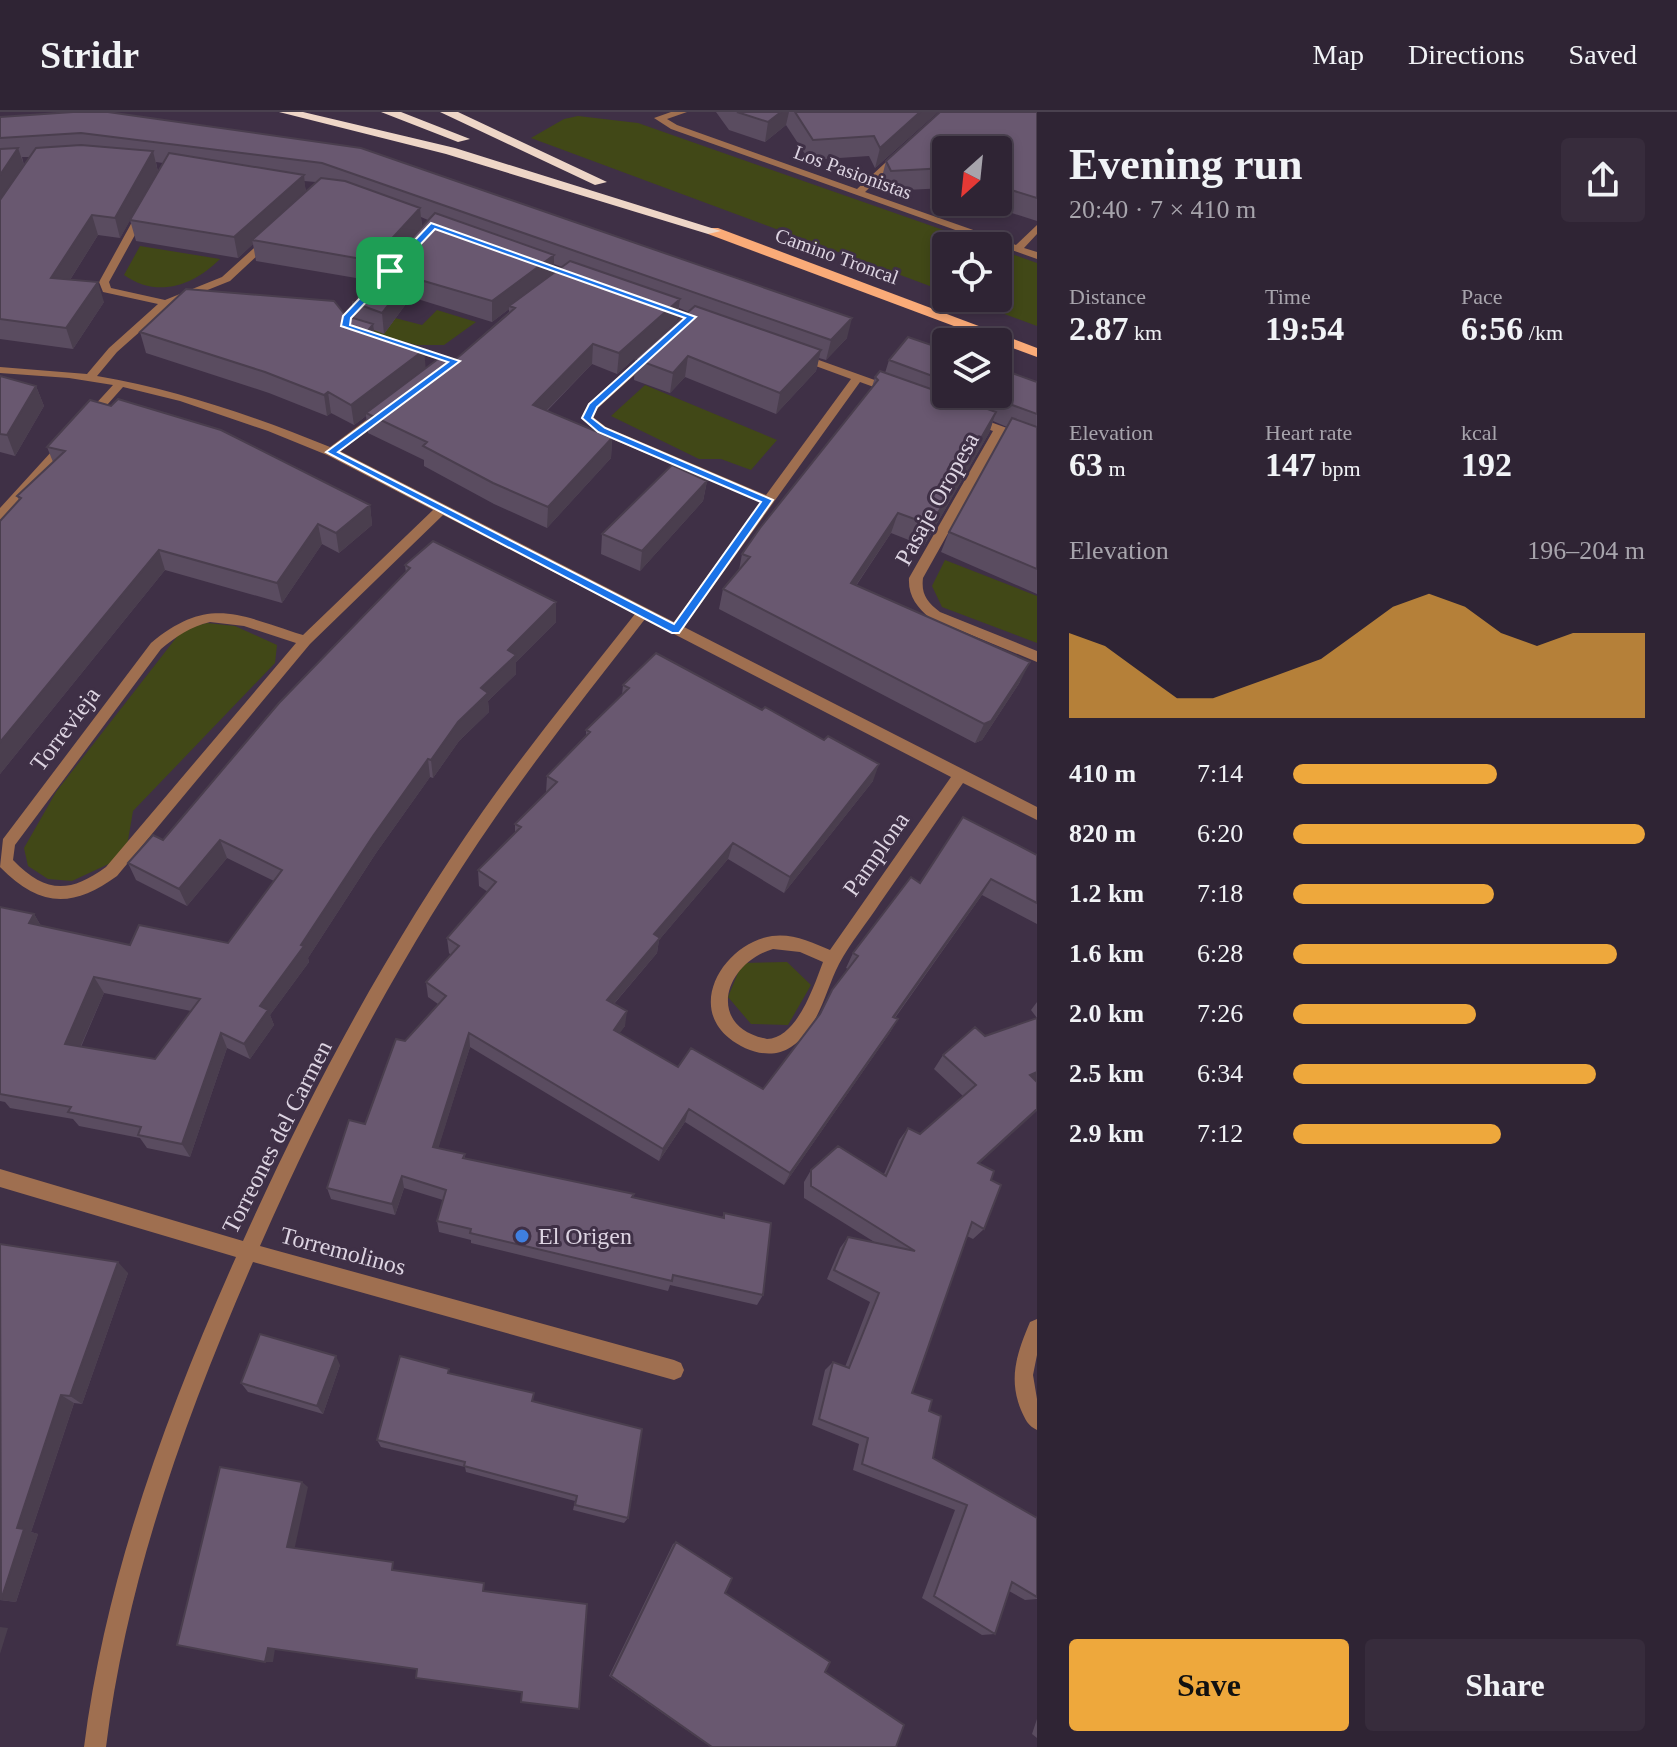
<!DOCTYPE html>
<meta charset="utf-8">
<style>
:root{--surface:#2f2434;--page:#372c3c;--text:#f1f3f6;--muted:#a7a4ac;--line:#4a414f;--accent:#eea83c}
body{margin:0;font-family:"Times New Roman",serif;background:var(--page);color:var(--text);height:100vh;display:flex;flex-direction:column;font-size:30px;white-space:nowrap}
*{box-sizing:border-box;margin:0}
p{font-size:26px;color:var(--muted)}
.icon{flex:none;width:44px;height:44px;fill:none;stroke:currentColor;stroke-width:2;stroke-linecap:round;stroke-linejoin:round}
.map{position:relative;flex:1;overflow:hidden}
.sheet{display:flex;flex-direction:column;background:var(--surface);width:640px}
.sheet>*{flex:none}
.needle{width:52px;rotate:207deg}
.controls{position:absolute;left:932px;top:24px;display:grid;gap:16px}
.controls a{display:grid;place-items:center;width:80px;height:80px;border-radius:8px;background:var(--surface);box-shadow:0 4px 12px #0003,0 0 0 2px var(--line);font-size:40px}
.pin{position:absolute;display:grid;place-items:center;width:68px;height:68px;color:#fff;margin:-34px;border-radius:16px;box-shadow:0 4px 12px #0006}
.round{display:grid;place-items:center;flex:none;width:84px;height:84px;border-radius:8px;background:var(--page)}
.headline{display:flex;align-items:center;justify-content:space-between;height:136px;padding:0 32px}
h1{font-size:44px;font-weight:700;line-height:60px}
.figures{display:grid;grid-template-columns:repeat(3,1fr);gap:12px;height:136px;padding:8px 32px}
.figures div{display:grid;align-content:center}
.figures b{font-size:34px;font-weight:700}
.figures small{font-size:22px;font-weight:400}
.figures p{font-size:22px}
.chart{height:224px;padding:16px 32px}
.chart p{display:flex;justify-content:space-between}
.chart svg{width:100%;height:144px;margin-top:8px;fill:var(--accent);opacity:.7}
.action{display:flex;gap:16px;margin-top:auto;padding:16px 32px}
.action a{flex:1;height:92px;border-radius:8px;background:var(--accent);color:#111;font-size:32px;font-weight:700;line-height:92px;text-align:center}
.action a+a{background:var(--page);color:var(--text)}
ul{padding:0 32px;list-style:none;font-size:26px}
li{display:grid;grid-template-columns:128px 96px 1fr;align-items:center;height:60px}
li i{height:20px;border-radius:10px;background:var(--accent)}
header{display:flex;align-items:center;gap:48px;box-sizing:border-box;height:112px;padding:0 40px;background:var(--surface);border-bottom:2px solid var(--line)}
header strong{font-size:38px}
nav{display:flex;gap:44px;margin-inline-start:auto;font-size:28px}
main{display:flex;flex:1;min-height:0}
.map>svg:first-child{display:block}
.green{fill:#414817}
.lines{fill:none;stroke-linecap:round;stroke-linejoin:round}
.street{fill:#9f6f50;fill-rule:evenodd}
.primary{fill:#faab78;fill-rule:evenodd}
.highway{fill:#eed6c7;fill-rule:evenodd}
.wall{fill:#5a4c60;fill-rule:evenodd}
.shaded-wall{fill:#4a3e4e}
.building{fill:#695870;stroke:#4a3e4e;stroke-width:2;fill-rule:evenodd}
.route{fill:#1a73e8;stroke:#fff;stroke-width:2;fill-rule:evenodd}
.shop-dot{fill:#3f7fe0;stroke:#3f3046;stroke-width:3}
.labels{text-anchor:middle;stroke-width:6;stroke-linejoin:round;paint-order:stroke}
.far-street-label{font-size:20px;fill:#ddd4e2;stroke:#3f3046}
.street-label{font-size:24px;fill:#ddd4e2;stroke:#3f3046}
.poi-label{font-size:24px;fill:#ddd4e2;stroke:#3f3046;text-anchor:start}
</style>
<header>
<strong>Stridr</strong>
<nav><a>Map</a><a>Directions</a><a>Saved</a></nav>
</header>
<main>
<div class="map">
<svg width="1037" height="1635" viewBox="0 0 1037 1635">
<rect width="100%" height="100%" fill="#3f3046"/>
<!-- green -->
<path class="green" d="M578 4 638 11 989 134H946V180L531 26 564 7Z
M140 134 220 147C194 173 158 187 124 163Z
M998 137 1037 151V214L961 186H998Z
M437 198 476 210 444 233H416L354 215 368 199 422 213Z
M645 273 777 328 751 358 721 347H699L611 304Z
M945 448 1037 484V531L942 495 932 474Z
M207 511 235 514 277 533 275 551 133 699 127 734 115 749 72 769 48 767 28 754 24 736 56 680 183 517Z
M787 850 811 873 788 913 751 912 728 885 742 851Z"/>
<g class="lines">
<!-- street -->
<path class="street" d="M671 0H687L667 7 677 13 857 77 898 39H904V43L865 80 1016 133 1037 113V122L1024 136 1037 140V147L671 17 654 6Z
M142 98 147 101 109 170 111 176 165 188 222 165 265 126 274 128 230 169 170 193 117 240 97 264C178 278 254 304 330 335L381 297H389V303L340 339 674 510 761 390 598 321 581 306 589 291 645 242H653V246L598 296 593 305 606 315 766 383 851 267 794 246V242H802L897 276V280L893 282 860 270 684 515 1037 695V708L963 671C935 711 908 751 880 791 867 811 850 831 839 852 825 879 819 917 791 935 772 948 746 940 729 926 686 891 727 830 772 824 792 821 812 830 830 838L951 665 645 507C594 573 542 638 495 706 403 839 325 986 260 1134L674 1248 681 1251 684 1258 681 1265 674 1268 253 1150C185 1306 127 1466 106 1635H84C106 1464 166 1302 236 1145L0 1075V1057L243 1129C310 980 389 833 483 699 531 631 584 567 635 502L443 403 310 532 117 764C72 797 39 795 0 755L3 727 151 531C209 483 239 503 303 523L433 398 327 343 268 319 180 289 123 275 91 311 87 312 81 308 113 273 69 266 0 261V255L87 262 109 236 158 192 103 180 99 170 137 101ZM210 510 244 514 296 531 106 755C69 782 45 781 13 748L15 733 161 537C177 524 190 515 210 510ZM773 837 800 840 823 850C814 874 797 926 767 927 706 915 723 852 773 837Z
M402 233H410L461 249 455 252 402 237Z
M971 303 1037 327V335L1003 323 923 466C921 482 927 490 940 500L1037 539V550L930 506C917 495 908 484 909 466L993 319 967 310 965 307Z
M66 327 72 331 70 334 4 407 0 408V396L62 328Z
M1037 1207V1243L1033 1263 1037 1287V1318C1028 1314 1025 1307 1021 1298 1008 1266 1017 1241 1030 1210Z"/>
<!-- primary -->
<path class="primary" d="M708 116H718L1037 236V245L708 122Z"/>
<!-- highway -->
<path class="highway" d="M279 0H303L455 36 721 119 708 122 446 42Z
M381 0H401L470 27 458 30Z
M440 0H458L607 70 595 73Z"/>
</g>
<!-- wall -->
<path class="wall" d="M716 0H938L875 56 869 44 809 48 786 13 765 30 729 18Z
M1037 0V109L981 91 998 90V38H946V76L886 79 881 69 886 49Z
M0 5 361 36 847 226 826 248 819 246 816 259 776 302 685 265 670 281 634 268 635 247 689 200 679 196 677 208 617 262 592 252 547 299 612 326 611 346 547 416 494 392 424 354V348L368 321 366 304 354 313 331 301 327 304 269 281 146 241 140 220 346 204 354 206 352 190H357L363 178 362 167 256 149 253 132 238 146 136 129 130 108 120 126 98 123 70 168 104 190 73 237 0 227ZM22 45H30L24 53ZM156 50 163 51 158 60ZM304 69 316 70 306 80ZM421 105 428 108 422 115ZM554 152 562 155 554 161ZM411 185 492 210 509 197V200L455 248 425 257 375 223 374 218 384 222Z
M946 238V282H998L1037 270V482L941 440 949 420 1007 315 993 309 989 321 924 434 891 421 856 474 1020 570 982 628 975 631 719 497 723 477 739 458 742 442 872 275 875 265 885 261 889 248Z
M0 264 36 274 44 294 15 344 0 340Z
M47 335 370 393 372 413 339 441 322 432 282 491 165 458 0 662V409L19 388 17 384 53 350Z
M707 369 703 389 640 459 601 442 602 422Z
M405 453 556 490V510L516 550V562L488 589 489 600 459 629 433 666 430 665 376 741 308 846 309 850 270 903 274 913 250 947 227 936 190 1045 147 1036 140 1026 79 1014 73 1007 10 996 5 990 0 989V795L34 802 41 814 130 833 228 831 274 769 227 746 187 794 136 768 128 751 163 728 406 461ZM104 881 191 899 155 947 81 935Z
M623 573 873 669 784 781 728 747 659 828 657 841 614 892 625 914 619 921 678 955 763 977 820 902 848 857 846 856 853 841 920 771 1037 743V812L982 783 895 906 898 907 889 922 784 1073 685 1010 659 1049 470 935 438 1036 465 1042V1046L634 1082 633 1085 722 1106 724 1101 763 1183 757 1193 670 1173 668 1179 471 1131V1128L439 1120 437 1109 443 1088 404 1076 395 1103 331 1087 327 1076 365 1012 405 929 438 892 428 885 426 870 451 843 449 841 447 826 488 780 479 774 478 758 515 721V712L546 681 547 664 586 625V618L622 583Z
M1037 890V906L1031 898Z
M985 924 979 1052 991 1068 984 1117 973 1127 967 1124 912 1281 929 1299 933 1346 1037 1406V1487L1025 1488 1009 1479 995 1522 982 1523 922 1486 955 1398 853 1358 859 1332 812 1313 825 1258 833 1250 845 1255 870 1190 827 1167 840 1136 848 1125 876 1131 804 1086V1070L811 1058 884 1062 899 1028 908 1016 920 1022 963 984 934 957 943 943Z
M0 1132 128 1161 82 1292 74 1291 31 1420 38 1422 16 1490 0 1488Z
M340 1253 323 1302 248 1280 241 1271Z
M450 1261 533 1289 628 1406 624 1411 573 1398 575 1389 466 1360 465 1355 381 1335 377 1328Z
M676 1430 725 1481 825 1560 896 1635H711L609 1564 673 1432Z
M1037 1607V1626L1032 1622Z"/>
<!-- shaded-wall -->
<path class="shaded-wall" d="M781 0H789L786 13 765 30 768 10Z
M920 0H938L875 56 880 36Z
M18 36 25 56 0 94V63Z
M153 39 158 60 120 126 115 106Z
M304 63 306 83 252 128 253 132 238 146 234 125Z
M420 96 422 116 363 180 361 160Z
M92 103 98 123 58 187 51 166Z
M554 143V164L509 194V197L492 210V189Z
M410 165 411 185 384 222 382 201Z
M98 170 104 190 73 237 66 216Z
M680 187 677 208 617 262 619 241Z
M852 206 847 226 826 248 831 228Z
M373 212 376 232 367 220Z
M593 232 592 252 532 313 533 293Z
M424 238 426 259 366 301V304L354 313 351 293Z
M821 238 816 259 776 302 780 281Z
M688 244 685 265 670 281 673 261Z
M36 274 44 294 15 344 7 323Z
M328 280 331 301 327 304 324 283Z
M996 300 989 321 924 434 931 413Z
M612 326 611 346 547 416 548 395Z
M707 369 703 389 640 459 642 439Z
M370 393 372 413 339 441 336 421Z
M898 401 891 421 844 491 851 471Z
M318 412 322 432 282 491 277 471Z
M159 438 165 458 0 662V630Z
M556 490V510L516 550V562L488 589 489 600 459 629 433 666 431 648 481 576 508 538Z
M1030 550 1020 570 982 628 975 631 984 612Z
M428 647 430 665 376 741 308 846 309 850 270 903 274 913 250 947 244 932 260 894 373 724Z
M879 652 873 669 784 781 790 765Z
M220 728 227 746 187 794 179 777Z
M733 731 728 747 659 828 657 841 605 902 607 888 654 822Z
M991 767 982 783 885 919 893 905Z
M34 802 44 819 29 811Z
M94 865 104 881 75 947 65 932Z
M627 899 625 914 612 932 614 918Z
M898 907 889 922 784 1073 790 1061Z
M221 921 227 936 190 1045 182 1032Z
M469 921 470 935 435 1047 433 1035Z
M1037 960V969L1030 963Z
M689 997 685 1010 659 1049 663 1037Z
M1037 997V999L967 1063 978 1051Z
M402 1064 404 1076 395 1103 392 1092Z
M118 1150 128 1161 82 1292 70 1284Z
M336 1244 340 1253 323 1302 317 1294Z
M61 1283 74 1291 31 1420 38 1422 16 1490 1 1488 17 1416Z
M302 1370 308 1375 294 1439 287 1435Z
M0 1515 8 1516 0 1542Z
M268 1536 275 1537 273 1550H265Z"/>
<!-- building -->
<path class="building" d="M73 0H108L361 36 852 206 831 228 322 51 81 21 0 26V5Z
M737 0H781L768 10Z
M795 0H920L880 36 874 24 813 28Z
M940 0H1037V86L998 74V60L1007 52 998 53V38H946V56L891 59 886 49Z
M81 33 153 39 115 106 92 103 51 166 98 170 66 216 0 207V88L36 36Z
M18 36 0 63V37Z
M169 41 304 63 234 125 130 108Z
M321 66 345 69 420 96 361 160 362 147 252 128Z
M435 101 554 143 492 189 410 165 382 201 352 190H357L358 184Z
M570 149 680 187 619 241 593 232 533 293 612 326 548 395 493 371 423 334 427 330 366 301 442 244 455 248 515 196 509 194Z
M186 177 334 189 346 204 373 212 367 220 424 238 351 293 328 280 324 283 265 260 140 220Z
M695 194 821 238 780 281 688 244 673 261 635 247Z
M908 225 946 238V269L889 248Z
M998 256 1037 270V302L982 282H998Z
M880 259 996 300 931 413 898 401 851 471 1030 550 991 609 984 612 723 477 750 445 742 442 760 416 878 268 875 265Z
M0 264 36 274 7 323 0 322Z
M118 287 221 318 370 393 336 421 318 412 277 471 159 438 0 630V409L21 386 17 384 65 339 47 335 90 288 111 294Z
M1012 306 1037 315V457L949 420Z
M672 353 707 369 642 439 602 422Z
M433 429 556 490 508 538 516 543 481 576 488 581 458 610 431 648 428 647 373 724 301 833 304 834 260 894 268 898 244 932 221 921 182 1032 138 1023 141 1015 68 1000 71 995 0 982V795L34 802 29 811 130 833 139 813 228 831 282 758 220 728 179 777 128 751 153 723 163 728 279 591 410 456 405 453ZM94 865 200 887 155 947 65 932Z
M656 541 762 598 765 595 824 628 828 624 879 652 790 765 733 731 654 822 660 826 607 888 627 899 614 918 678 955 691 936 763 977 820 902 832 878 858 844 853 841 911 765 920 771 963 705 1037 743V791L991 767 893 905 898 907 790 1061 689 997 663 1037 469 921 433 1035 465 1042 463 1046 634 1082 632 1085 724 1106V1101L771 1111 763 1183 673 1163 672 1169 470 1121 471 1117 437 1109 446 1078 402 1064 392 1092 327 1076 349 1008 365 1012 396 927 405 929 446 884 426 870 459 834 447 826 496 770 478 758 521 715 515 712 557 670 547 664 590 620 586 618 629 576 623 573Z
M1037 906V960L1030 963 1037 970V997L978 1051 994 1059 991 1068 1001 1073 984 1117 972 1110 912 1281 932 1288 929 1299 941 1304 933 1346 1037 1406V1485L1012 1470 995 1522 934 1484 967 1393 862 1352 868 1326 819 1307 833 1250 849 1256 879 1181 834 1158 848 1125 915 1139 811 1074V1058L838 1034 886 1064 908 1016 920 1022 976 973 943 943 975 915 985 924Z
M0 1132 118 1150 70 1284 61 1283 17 1416 24 1417 1 1488Z
M260 1222 336 1244 317 1294 241 1271Z
M400 1244 449 1257 448 1261 534 1281 532 1289 642 1317 628 1406 575 1393 577 1384 464 1354 465 1350 377 1328Z
M220 1355 302 1370 287 1435 393 1450 392 1458 484 1471 483 1479 587 1492 579 1597 521 1590 522 1580 416 1566 417 1557 268 1536 265 1550 177 1533Z
M676 1430 732 1466 725 1481 830 1550 825 1560 904 1613 896 1635H712L611 1564Z"/>
<!-- route -->
<path class="route" d="M431 111 696 205 597 295 592 306 605 316 773 388 679 521H672L326 340 448 250 341 214 343 204ZM435 117 685 206 589 292 582 306 598 320 761 390 674 512 338 340 460 249 350 213 351 206Z"/>
<!-- markers -->
<circle class="shop-dot" cx="522" cy="1124" r="8"/>
<g class="labels">
<!-- far-street labels -->
<g class="far-street-label">
<text transform="translate(853 60) rotate(20)" y="7">Los Pasionistas</text>
<text transform="translate(837 144) rotate(20)" y="7">Camino Troncal</text>
</g>
<!-- street labels -->
<g class="street-label">
<text transform="translate(937 387) rotate(-61)" y="8">Pasaje Oropesa</text>
<text transform="translate(65 617) rotate(-53)" y="8">Torrevieja</text>
<text transform="translate(876 742) rotate(-55)" y="8">Pamplona</text>
<text transform="translate(277 1025) rotate(-63)" y="8">Torreones del Carmen</text>
<text transform="translate(343 1139) rotate(15)" y="8">Torremolinos</text>
</g>
<!-- poi labels -->
<g class="poi-label">
<text x="538" y="1132">El Origen</text>
</g>
</g>
</svg>
<div class="controls">
<a><svg class="needle" viewBox="-14 -14 28 28"><path d="M0-13l5 13h-10z" fill="#e53935"/><path d="M0 13l5-13h-10z" fill="#a7a4ac"/></svg></a>
<a><svg class="icon" aria-label="locate" viewBox="0 0 24 24"><circle cx="12" cy="12" r="6"/><path d="M12 2v4M12 18v4M2 12h4M18 12h4"/></svg></a>
<a><svg class="icon" aria-label="layers" viewBox="0 0 24 24"><path d="M12 4l9 5-9 5-9-5zM3 14l9 5 9-5"/></svg></a>
</div>
<div class="pin" style="left:390px;top:159px;background:#1e9e55"><svg class="icon" aria-label="arrive" viewBox="0 0 24 24"><path d="M6 21V4h12l-3 4 3 4H6"/></svg></div>
</div>
<section class="sheet">
<div class="headline"><div><h1>Evening run</h1><p>20:40 · 7 × 410 m</p></div><a class="round"><svg class="icon" aria-label="share" viewBox="0 0 24 24"><path d="M12 15V3M7 8l5-5 5 5M5 13v7h14v-7"/></svg></a></div>
<div class="figures">
<div><p>Distance</p><b>2.87<small> km</small></b></div>
<div><p>Time</p><b>19:54</b></div>
<div><p>Pace</p><b>6:56<small> /km</small></b></div>
</div>
<div class="figures">
<div><p>Elevation</p><b>63<small> m</small></b></div>
<div><p>Heart rate</p><b>147<small> bpm</small></b></div>
<div><p>kcal</p><b>192</b></div>
</div>
<div class="chart"><p><span>Elevation</span>196–204 m</p>
<svg viewBox="0 0 160 44" preserveAspectRatio="none"><path d="M0 44V18L10 22L20 30L30 38L40 38L50 34L60 30L70 26L80 18L90 10L100 6L110 10L120 18L130 22L140 18L150 18L160 18V44z"/></svg>
</div>
<ul>
<li><b>410 m</b>7:14<i style="width:58%"></i></li>
<li><b>820 m</b>6:20<i style="width:100%"></i></li>
<li><b>1.2 km</b>7:18<i style="width:57%"></i></li>
<li><b>1.6 km</b>6:28<i style="width:92%"></i></li>
<li><b>2.0 km</b>7:26<i style="width:52%"></i></li>
<li><b>2.5 km</b>6:34<i style="width:86%"></i></li>
<li><b>2.9 km</b>7:12<i style="width:59%"></i></li>
</ul>
<div class="action"><a>Save</a><a>Share</a></div>
</section>
</main>
